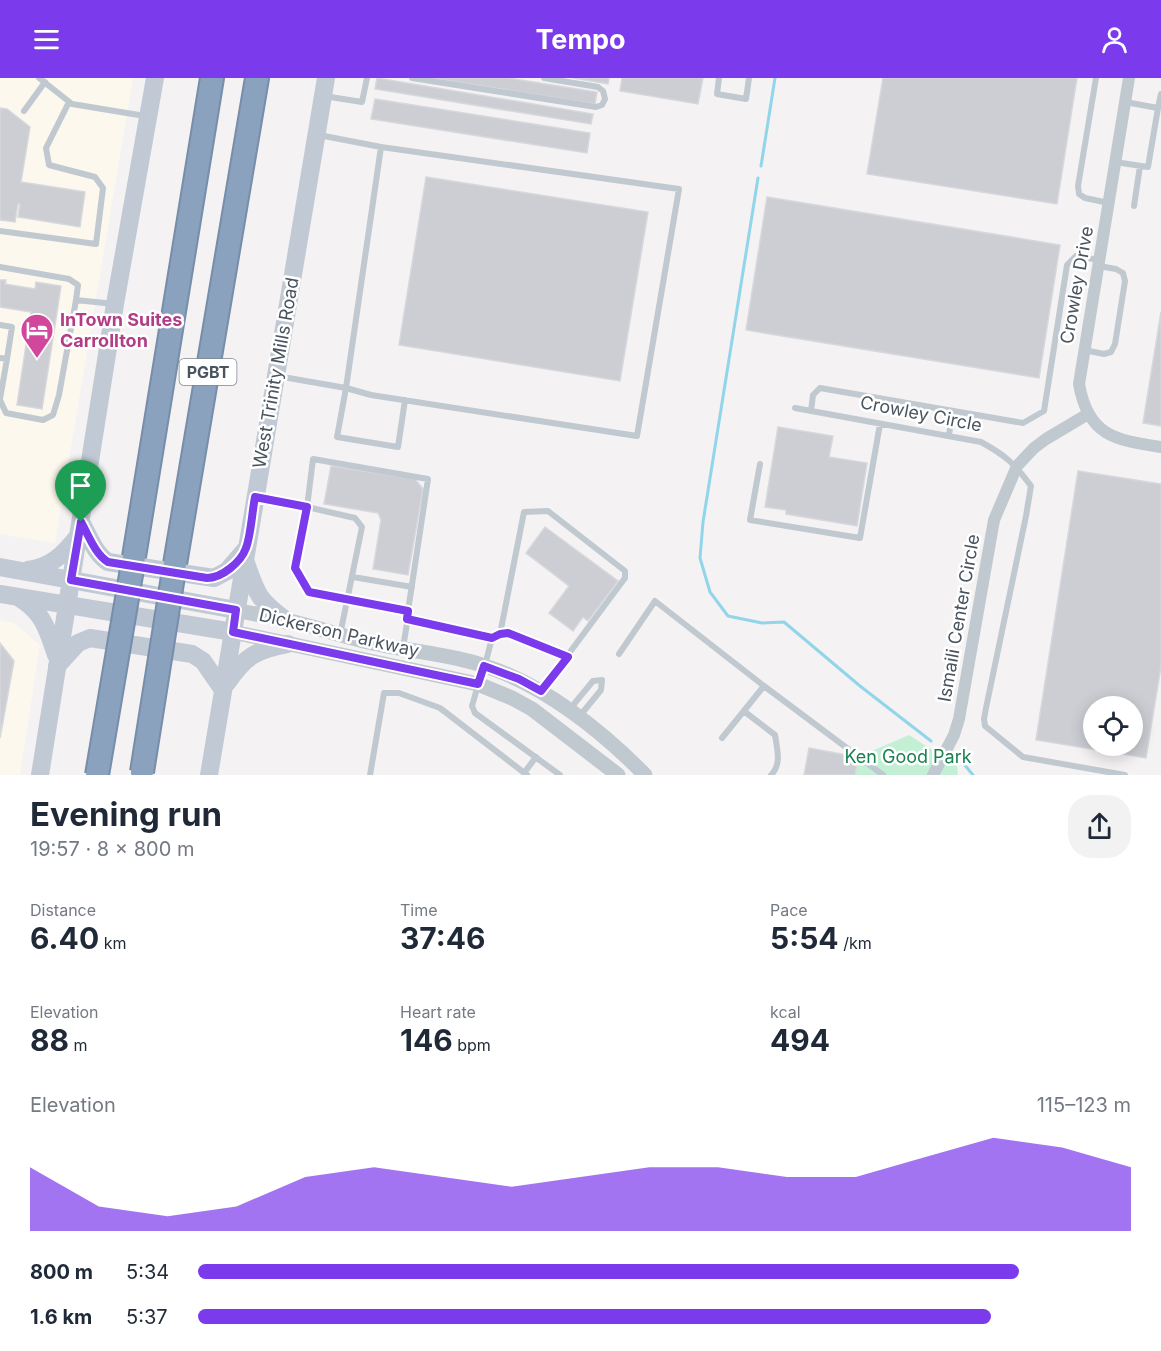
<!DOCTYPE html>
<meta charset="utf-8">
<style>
:root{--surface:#fff;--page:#f2f2f3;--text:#1f2937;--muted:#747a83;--accent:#7c3aed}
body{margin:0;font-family:Inter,sans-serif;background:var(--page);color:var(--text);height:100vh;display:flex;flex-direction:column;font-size:22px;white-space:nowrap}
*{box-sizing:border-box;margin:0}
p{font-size:20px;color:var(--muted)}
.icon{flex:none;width:33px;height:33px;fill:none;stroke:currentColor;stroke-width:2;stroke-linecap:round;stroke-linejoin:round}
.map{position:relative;height:697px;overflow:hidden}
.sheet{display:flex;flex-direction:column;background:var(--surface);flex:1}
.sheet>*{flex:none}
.buttons{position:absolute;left:1083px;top:618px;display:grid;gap:12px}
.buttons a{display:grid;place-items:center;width:60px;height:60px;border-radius:50%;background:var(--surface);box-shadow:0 3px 15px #0003;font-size:30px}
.pin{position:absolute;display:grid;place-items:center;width:51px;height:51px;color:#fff;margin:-62px -26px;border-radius:50% 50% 50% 0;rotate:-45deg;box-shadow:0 0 6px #0007}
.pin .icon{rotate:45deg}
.round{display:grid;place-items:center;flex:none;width:63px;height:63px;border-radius:24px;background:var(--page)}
.summary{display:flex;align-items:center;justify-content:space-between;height:102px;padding:0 30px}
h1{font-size:33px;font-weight:700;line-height:45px}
.metrics{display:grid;grid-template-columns:repeat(3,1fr);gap:9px;height:102px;padding:6px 30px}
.metrics div{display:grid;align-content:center}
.metrics b{font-size:30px;font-weight:700}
.metrics small{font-size:16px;font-weight:400}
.metrics p{font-size:16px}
.chart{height:168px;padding:12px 30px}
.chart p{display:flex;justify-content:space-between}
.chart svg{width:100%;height:108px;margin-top:6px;fill:var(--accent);opacity:.7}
ul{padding:0 30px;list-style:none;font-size:20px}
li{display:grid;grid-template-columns:96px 72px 1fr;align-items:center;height:45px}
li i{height:15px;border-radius:8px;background:var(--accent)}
header{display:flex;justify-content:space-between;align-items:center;height:78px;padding:0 30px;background:var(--accent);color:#fff;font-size:27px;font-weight:700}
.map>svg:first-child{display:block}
.commercial{fill:#fcf8ed}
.green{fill:#c3efd5}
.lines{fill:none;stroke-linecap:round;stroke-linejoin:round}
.stream{stroke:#91d5ea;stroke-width:3}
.building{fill:#ccced4;stroke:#d6d8dd;stroke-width:1.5;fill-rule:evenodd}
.motorway-casing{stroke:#778daa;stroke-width:26}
.service{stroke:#c0c8d0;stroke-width:6}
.minor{stroke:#c0c8d0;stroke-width:12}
.tertiary{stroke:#c0c8d0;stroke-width:15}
.secondary{stroke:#c0c9d4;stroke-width:18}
.motorway{stroke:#8ba2be;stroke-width:22}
.motorway-bridge-casing{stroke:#778daa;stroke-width:26;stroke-linecap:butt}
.motorway-bridge{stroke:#8ba2be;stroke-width:22}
.route-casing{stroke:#fff;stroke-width:12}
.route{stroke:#7c3aed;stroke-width:8}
.labels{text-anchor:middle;stroke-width:5;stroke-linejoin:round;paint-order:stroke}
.shield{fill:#fff;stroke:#80878f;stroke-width:1.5}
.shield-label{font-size:16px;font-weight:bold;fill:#4a545f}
.street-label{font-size:18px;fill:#4a545f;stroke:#fff}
.hotel-label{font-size:18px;font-weight:bold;fill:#b23c85;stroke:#fff;text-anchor:start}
.park-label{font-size:18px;fill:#1b8051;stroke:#fff}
</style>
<header><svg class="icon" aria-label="menu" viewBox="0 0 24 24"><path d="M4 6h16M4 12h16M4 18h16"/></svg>Tempo<svg class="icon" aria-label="person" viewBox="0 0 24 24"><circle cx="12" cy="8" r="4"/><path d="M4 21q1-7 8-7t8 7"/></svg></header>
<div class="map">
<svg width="1161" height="697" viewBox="0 0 1161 697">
<rect width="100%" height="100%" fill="#f4f2f2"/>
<!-- commercial -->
<path class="commercial" d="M0 0H133L55 465 0 456Z
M0 542 14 545 40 567 20 697H0Z"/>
<!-- green -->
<path class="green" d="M909 657 957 688 958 697H855L858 679Z"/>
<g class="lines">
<!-- stream -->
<path class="stream" d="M761 88 775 0
M758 100 703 444 700 480 710 514 728 538 762 545 784 544 860 608 931 663
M963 685 973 697"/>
</g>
<!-- building -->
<path class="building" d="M377 0 593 36 591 46 375 11Z
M431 0H508L597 14 595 26Z
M573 0H609L608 6Z
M622 0H703L698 26 620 13Z
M883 0H1077L1057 126 867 96Z
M375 21 590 55 587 75 371 41Z
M0 30 7 31 30 49 21 104 85 114 80 149 18 139 20 126H18L15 144 0 142Z
M426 99 648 134 620 303 399 267Z
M767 119 1060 167 1039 300 746 252Z
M0 202H6L5 206 35 211 36 204 61 208 42 331 17 327 31 234 0 229Z
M1161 234V348L1143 345Z
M778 349 833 358 829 379 867 385 857 448 786 436V432L765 429Z
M331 388 415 401 423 411 408 497 373 491 381 442 378 435 324 426Z
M1078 393 1161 406V588L1146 680 1036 662ZM1094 628H1132V668H1094Z
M545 449 618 503 588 543 583 539 573 553 549 535 569 508 526 475Z
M0 565 14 583 0 660Z
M809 670 858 679 855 697H804Z"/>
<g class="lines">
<defs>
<path id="motorway" d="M133 485 212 0
M174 492 257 0"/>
</defs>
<!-- motorway casing -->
<use href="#motorway" class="motorway-casing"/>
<!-- service -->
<path class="service" d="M39 0 72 26 145 38
M412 0 596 29 602 27 605 21 603 13 598 9 544 0
M719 0 717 16 746 21 749 0
M1096 0 1078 108 1079 116 1085 120 1109 125
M324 18 362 24 367 0
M1158 30 1161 16
M24 33 45 4
M381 69 679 111 637 358 371 317 346 310 337 359 398 369 405 322
M1115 84 1148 89 1158 30 1125 24
M1134 128 1140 88
M0 153 96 166 103 110 95 99 49 87 46 70 69 24
M0 189 69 201 78 207 76 222
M0 247 12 249 7 281
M1084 272 1104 276 1111 274 1115 266 1125 203 1123 195 1116 191 1099 188
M0 280 7 281 0 321
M277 298 346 310 381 69 319 57
M0 322 6 335 43 342 53 337 59 317 76 222 114 226
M795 330 981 364C1005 377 1015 386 1031 408L1026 438 986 630 984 641 985 648 1023 679 1125 697
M811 333 813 317 820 310 1023 345 1044 333 1067 187 1076 178 1099 182
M949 358 952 333
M760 386 750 442 860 460 880 346
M258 420 307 429 295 490 309 514 408 533 428 401 313 381 307 429 355 440 362 449 340 557
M353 499 412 509
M407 541 492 560
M500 556 524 434 548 433 625 493V500L541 613
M403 570 408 539
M619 576 655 523 764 608 722 660
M485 587 492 560 500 556 508 555 568 579
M602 602 601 612 583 634 573 636 574 626 593 603Z
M478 607 472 628 475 635 560 697
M764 608 883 697
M745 634 775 657C777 671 782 686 771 697
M524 695 536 679
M370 697 384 615H399L440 630 527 697"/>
<!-- minor -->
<path class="minor" d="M1129 0 1079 306C1088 358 1115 362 1161 369
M933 697 954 657 959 641 994 442 1017 388 1034 370 1046 361 1088 336"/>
<!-- tertiary -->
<path class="tertiary" d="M236 532C254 536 272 539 290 543 319 550 348 560 378 566 413 574 450 576 485 588 544 607 602 653 645 697
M233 554 478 606 512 620 532 631 618 697"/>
<!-- secondary -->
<path class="secondary" d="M81 444C89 458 95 476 108 484L214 500 227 493 246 471
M245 482C257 516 257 521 287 543
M0 489 236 532
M28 492C52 488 63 477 78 458
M0 516 233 554
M18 519C43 534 47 550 56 577
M57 588 78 565 90 560 192 576 203 583 223 612
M227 605C245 578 256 572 288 566
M40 697 115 226 155 0
M209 697 326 0"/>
<!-- motorway -->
<use href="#motorway" class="motorway"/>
<defs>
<path id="motorway-bridge" d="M142 694 174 492
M97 697 133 485"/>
</defs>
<!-- motorway-bridge casing -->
<use href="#motorway-bridge" class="motorway-bridge-casing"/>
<!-- motorway-bridge -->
<use href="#motorway-bridge" class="motorway-bridge"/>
</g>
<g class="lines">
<defs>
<path id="route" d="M255 419 307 429 295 490 309 514 408 533 407 541 492 560 500 556 508 555 568 579 541 613 519 601 484 588 478 606 233 554 236 532 71 502 81 444C89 458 95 476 108 484L207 500C222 500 241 484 246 470 251 457 252 434 255 419Z"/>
</defs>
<!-- route casing -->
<use href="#route" class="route-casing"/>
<!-- route -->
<use href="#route" class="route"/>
</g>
<!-- icons -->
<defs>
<symbol id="hotel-pin" viewBox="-11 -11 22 30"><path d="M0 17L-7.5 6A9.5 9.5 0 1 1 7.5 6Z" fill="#d1479c" stroke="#fff"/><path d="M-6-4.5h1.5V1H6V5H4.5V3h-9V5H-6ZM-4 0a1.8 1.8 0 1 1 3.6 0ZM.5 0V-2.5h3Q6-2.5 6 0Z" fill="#fff"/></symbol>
</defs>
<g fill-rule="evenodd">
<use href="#hotel-pin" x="18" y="233" width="38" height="52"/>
</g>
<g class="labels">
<!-- shield labels -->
<rect class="shield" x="179.5" y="281" width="57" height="26" rx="4.5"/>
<g class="shield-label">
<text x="208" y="300">PGBT</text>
</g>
<!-- street labels -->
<g class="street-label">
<text transform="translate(1077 207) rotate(-80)" y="6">Crowley Drive</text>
<text transform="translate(276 295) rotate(-80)" y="6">West Trinity Mills Road</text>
<text transform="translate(921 336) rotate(11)" y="6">Crowley Circle</text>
<text transform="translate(959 540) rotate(-80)" y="6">Ismaili Center Circle</text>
<text transform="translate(339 555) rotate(13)" y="6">Dickerson Parkway</text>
</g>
<!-- hotel labels -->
<g class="hotel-label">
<text x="60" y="248">InTown Suites<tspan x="60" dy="21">Carrollton</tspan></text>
</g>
<!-- park labels -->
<g class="park-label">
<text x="908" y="685">Ken Good Park</text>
</g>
</g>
</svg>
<div class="buttons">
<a><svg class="icon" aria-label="locate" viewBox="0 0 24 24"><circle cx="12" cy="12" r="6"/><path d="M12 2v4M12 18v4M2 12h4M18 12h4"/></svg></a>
</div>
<div class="pin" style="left:81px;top:444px;background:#1e9e55"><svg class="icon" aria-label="arrive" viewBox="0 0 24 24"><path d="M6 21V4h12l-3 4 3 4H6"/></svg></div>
</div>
<section class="sheet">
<div class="summary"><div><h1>Evening run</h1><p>19:57 · 8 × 800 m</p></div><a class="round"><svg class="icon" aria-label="share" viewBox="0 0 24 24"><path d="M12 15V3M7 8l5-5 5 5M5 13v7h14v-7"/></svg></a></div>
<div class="metrics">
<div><p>Distance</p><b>6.40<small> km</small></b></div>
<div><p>Time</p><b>37:46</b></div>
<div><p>Pace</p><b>5:54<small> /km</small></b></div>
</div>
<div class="metrics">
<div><p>Elevation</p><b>88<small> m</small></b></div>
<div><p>Heart rate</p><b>146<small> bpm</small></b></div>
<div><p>kcal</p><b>494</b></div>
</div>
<div class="chart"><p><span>Elevation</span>115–123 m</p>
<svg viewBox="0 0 160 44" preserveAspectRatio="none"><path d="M0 44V18L10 34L20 38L30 34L40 22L50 18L60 22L70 26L80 22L90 18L100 18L110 22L120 22L130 14L140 6L150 10L160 18V44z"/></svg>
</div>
<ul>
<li><b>800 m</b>5:34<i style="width:88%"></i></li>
<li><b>1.6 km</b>5:37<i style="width:85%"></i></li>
</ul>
</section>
